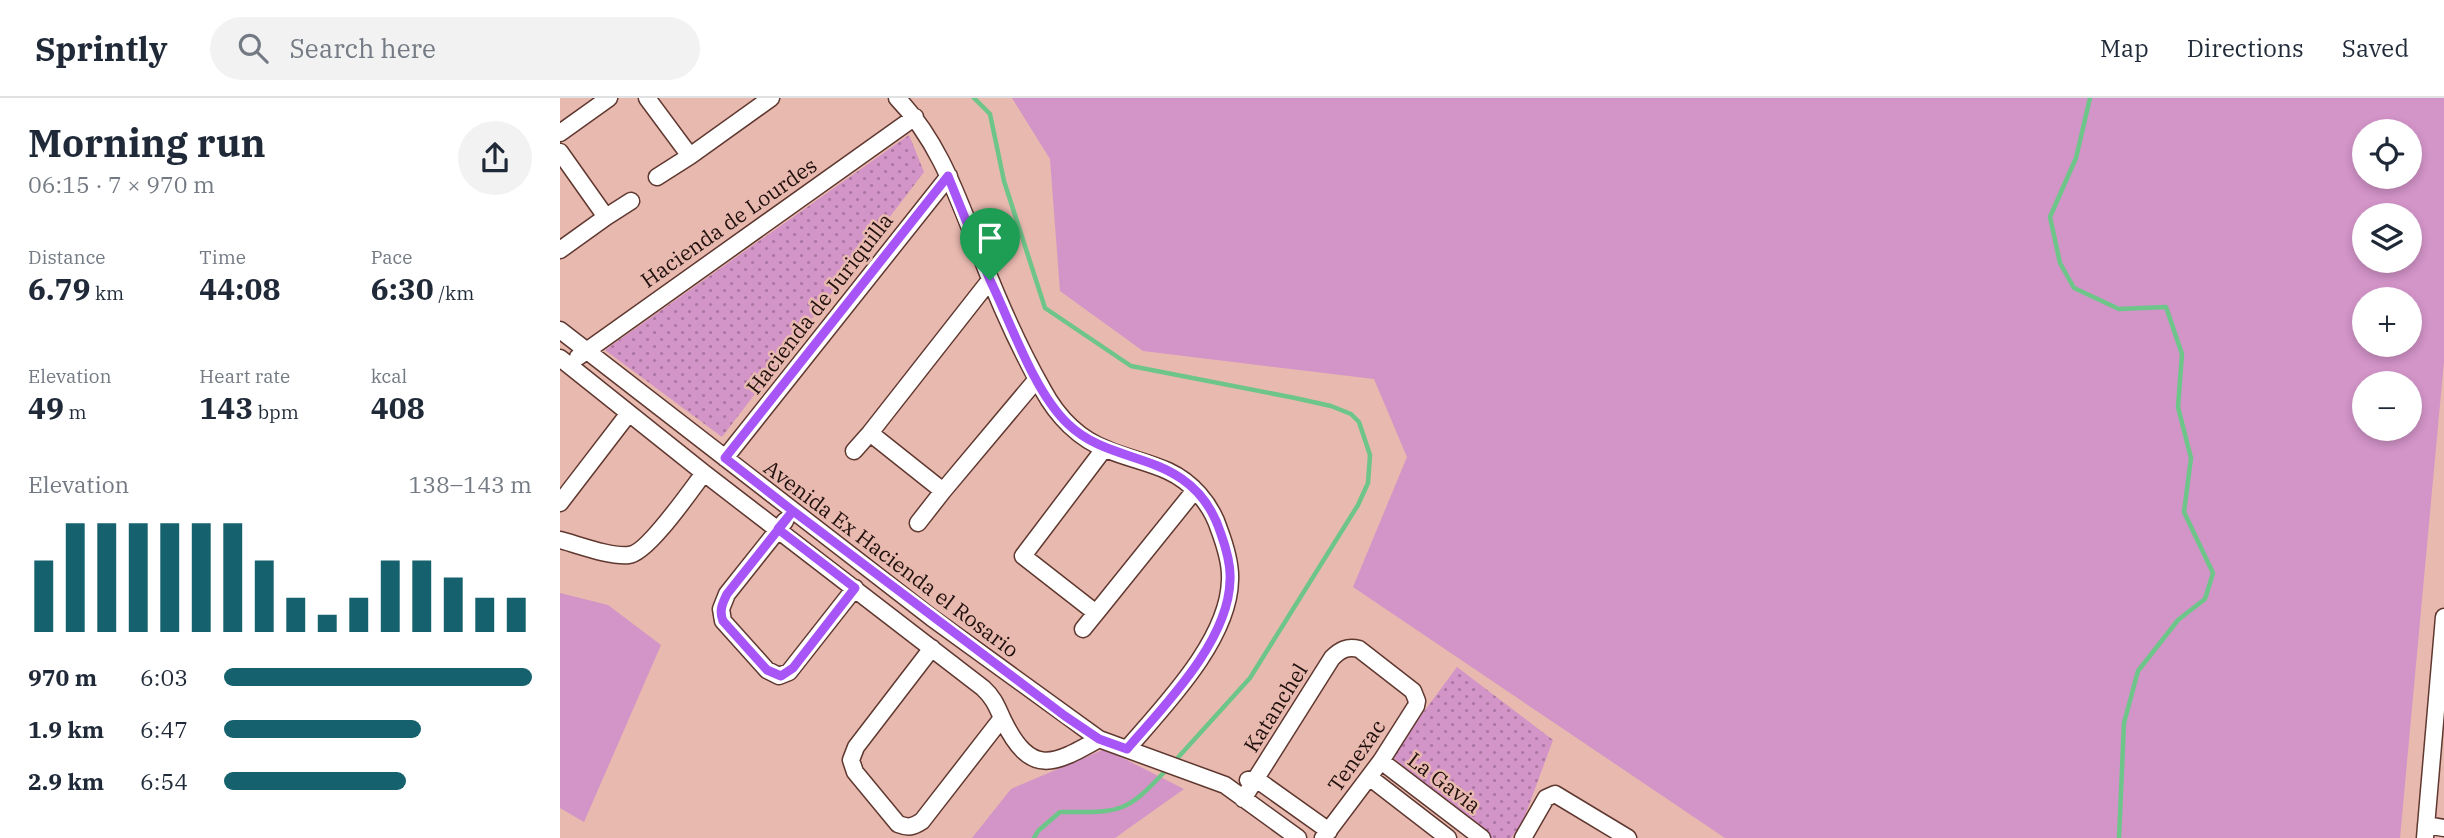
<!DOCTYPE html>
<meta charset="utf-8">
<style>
:root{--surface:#fff;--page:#f2f2f3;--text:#1f2937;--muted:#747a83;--line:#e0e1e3;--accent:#16616e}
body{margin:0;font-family:"IBM Plex Serif",serif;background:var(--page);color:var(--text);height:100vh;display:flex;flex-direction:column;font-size:26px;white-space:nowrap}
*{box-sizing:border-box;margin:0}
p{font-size:23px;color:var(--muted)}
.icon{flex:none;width:38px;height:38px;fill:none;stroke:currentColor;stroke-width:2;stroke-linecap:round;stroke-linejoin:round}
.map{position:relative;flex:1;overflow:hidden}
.panel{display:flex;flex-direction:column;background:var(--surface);width:560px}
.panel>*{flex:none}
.fabs{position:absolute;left:1792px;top:21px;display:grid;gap:14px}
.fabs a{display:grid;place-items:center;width:70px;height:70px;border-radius:50%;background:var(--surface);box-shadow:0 4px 10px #0003;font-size:35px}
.pin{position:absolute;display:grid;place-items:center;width:60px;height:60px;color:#fff;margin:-72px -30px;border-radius:50% 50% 50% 0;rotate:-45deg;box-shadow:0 0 7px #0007}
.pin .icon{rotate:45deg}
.round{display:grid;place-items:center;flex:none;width:74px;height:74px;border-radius:37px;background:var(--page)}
.summary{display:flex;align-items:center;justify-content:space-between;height:119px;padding:0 28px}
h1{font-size:38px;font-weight:700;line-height:52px}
.figures{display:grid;grid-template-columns:repeat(3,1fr);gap:10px;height:119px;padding:7px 28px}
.figures div{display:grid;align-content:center}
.figures b{font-size:30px;font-weight:700}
.figures small{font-size:19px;font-weight:400}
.figures p{font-size:19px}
.chart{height:196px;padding:14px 28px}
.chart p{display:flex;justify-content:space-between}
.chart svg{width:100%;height:126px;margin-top:7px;stroke:var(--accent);stroke-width:6}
ul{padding:0 28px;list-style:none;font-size:23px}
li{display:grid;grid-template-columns:112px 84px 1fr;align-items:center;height:52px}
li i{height:18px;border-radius:9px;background:var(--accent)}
header{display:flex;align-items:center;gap:42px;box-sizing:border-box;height:98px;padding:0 35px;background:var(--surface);border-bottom:2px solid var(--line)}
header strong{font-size:33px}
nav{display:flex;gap:38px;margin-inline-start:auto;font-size:24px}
.search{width:490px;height:63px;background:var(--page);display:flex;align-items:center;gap:18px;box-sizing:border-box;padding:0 24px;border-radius:38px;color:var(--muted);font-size:26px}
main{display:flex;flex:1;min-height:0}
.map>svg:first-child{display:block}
.grass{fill:#d394c8;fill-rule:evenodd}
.park{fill:url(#park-dots)}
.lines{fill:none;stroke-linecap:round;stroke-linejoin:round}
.stream{stroke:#6ec589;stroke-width:4.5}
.minor-casing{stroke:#5f3830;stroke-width:19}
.minor{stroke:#fff;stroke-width:16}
.route-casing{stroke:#fff;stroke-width:14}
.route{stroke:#a855f7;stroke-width:9}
.labels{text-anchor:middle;stroke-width:5;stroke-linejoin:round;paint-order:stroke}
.street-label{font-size:21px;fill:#20100d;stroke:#e8b9af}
</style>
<header>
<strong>Sprintly</strong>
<div class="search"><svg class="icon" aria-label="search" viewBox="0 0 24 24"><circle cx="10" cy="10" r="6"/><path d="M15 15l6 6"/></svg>Search here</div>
<nav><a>Map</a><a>Directions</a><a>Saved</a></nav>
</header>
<main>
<section class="panel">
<div class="summary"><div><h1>Morning run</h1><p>06:15 · 7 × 970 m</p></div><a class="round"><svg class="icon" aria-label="share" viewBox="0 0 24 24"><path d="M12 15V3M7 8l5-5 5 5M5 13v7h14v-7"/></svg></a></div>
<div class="figures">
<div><p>Distance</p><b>6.79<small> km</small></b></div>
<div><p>Time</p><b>44:08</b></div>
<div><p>Pace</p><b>6:30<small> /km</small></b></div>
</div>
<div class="figures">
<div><p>Elevation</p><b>49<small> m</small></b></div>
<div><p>Heart rate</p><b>143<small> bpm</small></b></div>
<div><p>kcal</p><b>408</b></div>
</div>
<div class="chart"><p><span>Elevation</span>138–143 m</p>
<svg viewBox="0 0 160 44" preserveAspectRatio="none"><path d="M5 44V19M15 44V6M25 44V6M35 44V6M45 44V6M55 44V6M65 44V6M75 44V19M85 44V32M95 44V38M105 44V32M115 44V19M125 44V19M135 44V25M145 44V32M155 44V32"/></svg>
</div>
<ul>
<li><b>970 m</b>6:03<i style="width:100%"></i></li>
<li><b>1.9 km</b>6:47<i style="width:64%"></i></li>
<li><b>2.9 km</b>6:54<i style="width:59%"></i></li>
</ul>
</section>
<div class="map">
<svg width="1884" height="740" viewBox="0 0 1884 740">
<defs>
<pattern id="park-dots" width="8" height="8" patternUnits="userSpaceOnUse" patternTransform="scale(1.75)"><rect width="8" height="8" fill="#d394c8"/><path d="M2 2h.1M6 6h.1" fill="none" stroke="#ab77a1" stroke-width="1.8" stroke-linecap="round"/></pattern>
</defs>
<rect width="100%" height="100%" fill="#e8b9af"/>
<!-- grass -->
<path class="grass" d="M452 0H1884V263L1840 740H1165L793 489 847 359 814 281 583 253 500 193 490 61ZM1804 33H1850V79H1804ZM1804 117H1850V163H1804ZM1804 201H1850V247H1804ZM1804 285H1850V331H1804Z
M0 495 48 507 101 547 24 724 0 710Z
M545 651 624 691 555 740H412L451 691Z"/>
<!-- park -->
<path class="park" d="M349 37 364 74 162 339 45 252Z
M897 569 993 642 962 726 951 740H929L831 658Z"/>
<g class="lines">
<!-- stream -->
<path class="stream" d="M414 0 430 16 444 83 485 210 571 268 735 300 771 308 791 316 799 324 810 357 808 385 798 407 690 580 613 665
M1530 0 1516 60 1490 119 1500 165 1514 190 1559 211 1606 209 1622 256 1618 309 1631 360 1624 414 1653 475 1645 501 1618 522 1578 573 1564 625 1559 740
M474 740 478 733 500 714C560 714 565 717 607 671"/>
<defs>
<path id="minor" d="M87 0 130 58 211 0
M337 0C379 43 397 98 419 153 437 200 458 248 483 292 497 318 519 341 548 352 567 360 588 364 608 373 632 384 651 406 659 431 665 447 671 465 670 482 669 542 604 608 567 651
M0 35 49 0
M0 54 46 119 0 152
M97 79 130 58
M46 119 71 103
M430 182 310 335 383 393 477 281
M0 232 372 520 539 641C493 667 471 679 443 622 437 609 434 600 423 590L144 375 0 260
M18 259 355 19
M544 351 463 458 536 515 635 392
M294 353 310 335
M165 360 389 78
M0 405 69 315
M225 423 167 496 161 511 163 523 207 572 219 578 229 574 295 490
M358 425 383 393
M0 442C19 447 50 459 69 457 87 456 131 392 144 375
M523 531 536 515
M372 550 296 649 291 662 295 674 338 726C348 730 353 729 362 723L442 620
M539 641 665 687 738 740
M821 663 922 740
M809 679 888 740
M688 682 696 681 769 733
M683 701 772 560C780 552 787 548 799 551L853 593 857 603 856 608 821 663 763 740
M1866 727 1884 730
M963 740 986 700 995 696 1068 740
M1865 740 1884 519"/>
</defs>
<!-- minor casing -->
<use href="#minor" class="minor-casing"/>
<!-- minor -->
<use href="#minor" class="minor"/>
</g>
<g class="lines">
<defs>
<path id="route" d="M430 182 388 78 165 360 233 413 167 496C162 506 159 513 163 523L207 572 221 578 233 570 295 490 218 431 233 413 505 618 539 641 567 651C604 608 669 543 670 482 671 467 666 450 661 436 654 414 641 394 622 381 586 356 541 358 508 326 474 294 451 225 430 182"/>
</defs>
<!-- route casing -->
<use href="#route" class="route-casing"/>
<!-- route -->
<use href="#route" class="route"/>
</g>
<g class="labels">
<!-- street labels -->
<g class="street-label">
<text transform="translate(169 125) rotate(-35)" y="7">Hacienda de Lourdes</text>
<text transform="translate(260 206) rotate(-52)" y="7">Hacienda de Juriquilla</text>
<text transform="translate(331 461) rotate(37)" y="7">Avenida Ex Hacienda el Rosario</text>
<text transform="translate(716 610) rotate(-58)" y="7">Katanchel</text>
<text transform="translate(797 658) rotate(-55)" y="7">Tenexac</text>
<text transform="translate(884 685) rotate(37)" y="7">La Gavia</text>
</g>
</g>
</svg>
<div class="fabs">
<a><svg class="icon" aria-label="locate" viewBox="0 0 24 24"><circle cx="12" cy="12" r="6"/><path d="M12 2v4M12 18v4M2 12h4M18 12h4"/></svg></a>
<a><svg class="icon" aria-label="layers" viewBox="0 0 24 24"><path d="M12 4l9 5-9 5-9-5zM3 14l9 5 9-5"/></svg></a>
<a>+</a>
<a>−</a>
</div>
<div class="pin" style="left:430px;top:182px;background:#1e9e55"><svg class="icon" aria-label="arrive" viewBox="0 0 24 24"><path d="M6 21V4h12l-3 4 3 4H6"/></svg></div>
</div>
</main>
